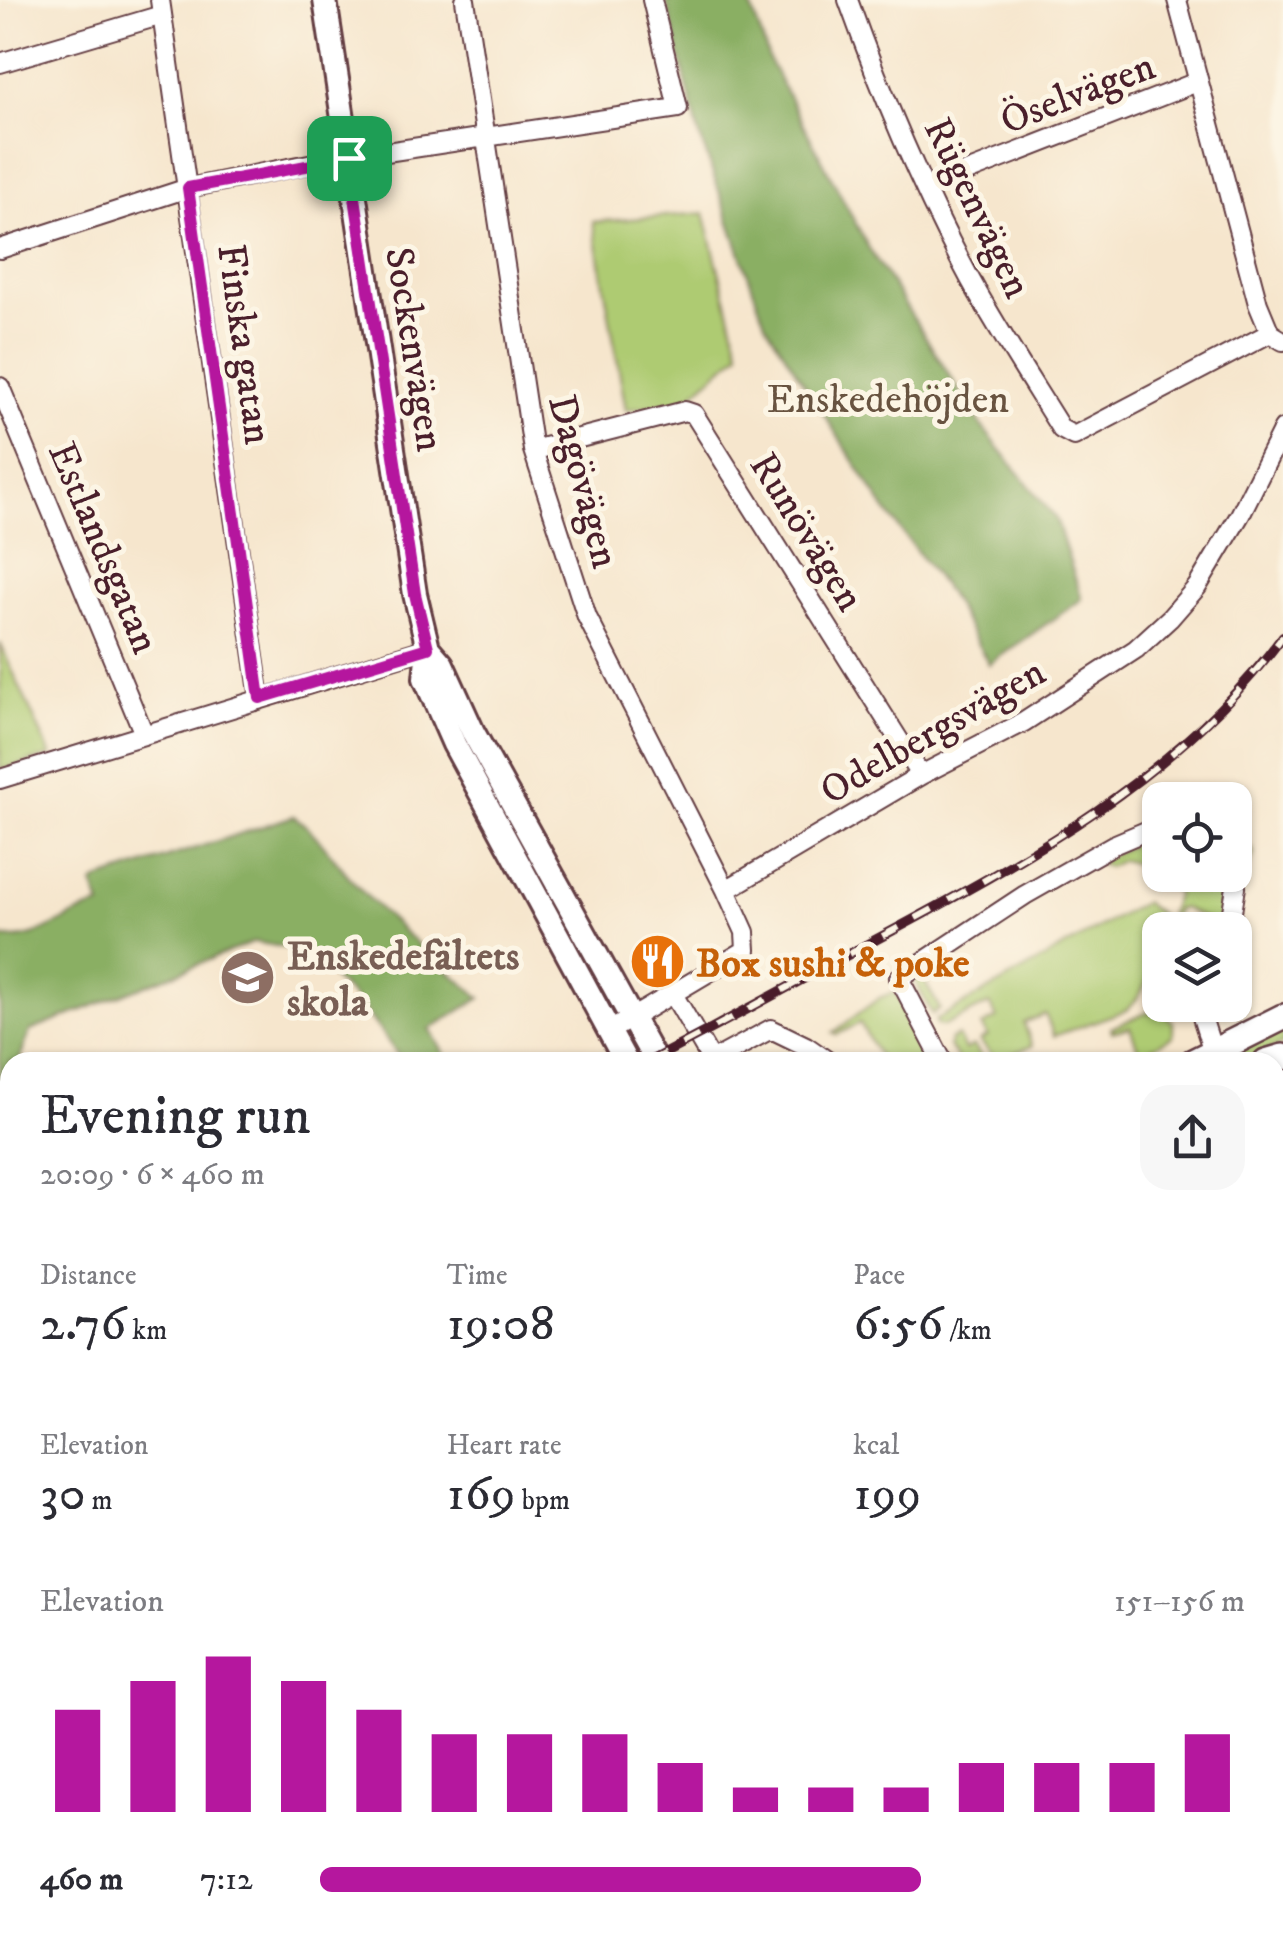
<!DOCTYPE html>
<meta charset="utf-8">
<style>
:root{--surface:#fff;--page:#f7f7f7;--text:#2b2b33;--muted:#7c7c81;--accent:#b5179e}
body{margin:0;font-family:"IM FELL DW Pica",serif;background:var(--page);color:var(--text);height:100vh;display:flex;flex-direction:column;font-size:38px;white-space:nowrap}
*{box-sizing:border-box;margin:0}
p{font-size:32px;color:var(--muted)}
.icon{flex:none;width:55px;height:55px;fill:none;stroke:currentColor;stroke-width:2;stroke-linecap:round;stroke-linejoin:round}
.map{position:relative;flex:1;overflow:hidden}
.drawer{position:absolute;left:0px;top:1052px;width:1285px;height:888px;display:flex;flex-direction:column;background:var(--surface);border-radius:30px 30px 0 0;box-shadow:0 2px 8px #0004}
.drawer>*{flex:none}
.fabs{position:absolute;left:1142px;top:782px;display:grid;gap:20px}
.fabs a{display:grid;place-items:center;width:110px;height:110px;border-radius:20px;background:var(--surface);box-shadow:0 2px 8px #0004;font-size:50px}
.pin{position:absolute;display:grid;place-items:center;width:85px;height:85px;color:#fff;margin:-42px;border-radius:20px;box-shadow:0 5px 15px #0006}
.round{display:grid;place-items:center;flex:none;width:105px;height:105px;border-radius:30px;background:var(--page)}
.headline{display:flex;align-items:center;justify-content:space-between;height:170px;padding:0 40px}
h1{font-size:55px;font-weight:600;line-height:75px}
.stats{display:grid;grid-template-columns:repeat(3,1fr);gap:15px;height:170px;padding:10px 40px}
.stats div{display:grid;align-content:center}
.stats b{font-size:50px;font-weight:600}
.stats small{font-size:28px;font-weight:400}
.stats p{font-size:28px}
.chart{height:280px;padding:20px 40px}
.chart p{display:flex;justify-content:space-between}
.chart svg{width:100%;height:180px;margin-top:10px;stroke:var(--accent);stroke-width:6}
ul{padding:0 40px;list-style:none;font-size:32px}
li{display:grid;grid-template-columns:160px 120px 1fr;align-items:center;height:75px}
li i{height:25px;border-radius:12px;background:var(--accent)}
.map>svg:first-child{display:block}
.green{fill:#aecb72;stroke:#7c754e;stroke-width:2.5}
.forest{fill:#8aaf64;stroke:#6a6748;stroke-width:2.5}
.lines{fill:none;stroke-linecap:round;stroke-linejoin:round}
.minor-casing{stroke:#643d43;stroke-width:22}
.tertiary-casing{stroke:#643d43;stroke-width:28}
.secondary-casing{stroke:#643d43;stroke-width:30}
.minor{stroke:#fff;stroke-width:18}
.tertiary{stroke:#fff;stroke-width:22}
.secondary{stroke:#fff;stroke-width:25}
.rail-casing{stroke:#4a1f2b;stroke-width:10}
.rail{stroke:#fcf5e5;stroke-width:6;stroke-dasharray:19;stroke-linecap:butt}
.route-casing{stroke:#fff;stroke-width:20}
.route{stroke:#b5179e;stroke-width:12}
.labels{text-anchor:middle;stroke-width:10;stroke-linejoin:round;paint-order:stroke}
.street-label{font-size:40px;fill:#4a1f2b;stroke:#fcf5e5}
.park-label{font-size:40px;fill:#685340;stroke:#fcf5e5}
.education-label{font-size:40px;font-weight:bold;fill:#785e54;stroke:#fcf5e5;text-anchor:start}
.food-label{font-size:40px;font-weight:bold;fill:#c56008;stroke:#fcf5e5;text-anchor:start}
</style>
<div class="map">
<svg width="1283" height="1939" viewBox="0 0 1283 1939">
<rect width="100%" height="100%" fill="#fcf5e5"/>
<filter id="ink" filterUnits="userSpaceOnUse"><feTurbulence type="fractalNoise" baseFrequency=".01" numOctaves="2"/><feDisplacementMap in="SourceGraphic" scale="20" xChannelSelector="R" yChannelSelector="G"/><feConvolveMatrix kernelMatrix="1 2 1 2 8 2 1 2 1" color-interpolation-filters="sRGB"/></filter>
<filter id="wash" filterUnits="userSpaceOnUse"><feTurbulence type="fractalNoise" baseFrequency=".0048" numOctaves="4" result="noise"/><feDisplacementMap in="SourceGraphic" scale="40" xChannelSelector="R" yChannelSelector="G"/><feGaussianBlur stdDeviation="2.25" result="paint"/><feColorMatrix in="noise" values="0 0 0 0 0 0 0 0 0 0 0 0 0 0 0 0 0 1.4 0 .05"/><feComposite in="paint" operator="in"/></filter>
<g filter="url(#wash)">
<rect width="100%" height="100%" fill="#f6e6cd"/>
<!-- green -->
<path class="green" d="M704 213 740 352 685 401 626 410 593 222Z
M0 643 51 756 0 770Z
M1144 839 1160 840V875H1235V846L1252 848 1254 854 1221 930H1212L1215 923 1183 908 1176 909 1174 916 1169 914 1177 892 1155 878 1146 881 1136 864 1122 860 1108 867 1102 865 1100 861Z
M1144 902 1171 924 1168 930H1160C1160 955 1146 993 1127 1010L1054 1036 1045 1014 1024 1023 1032 1046 999 1059 992 1056 980 1041 988 1036 982 1026 997 1018 989 1004 944 1026 937 1025 936 1020Z
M936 962 943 972 925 982 940 1009 932 1014 912 975Z
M894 992 899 997 928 1052 915 1062H882L860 1023 836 1035 833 1033 879 998Z
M1147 1012 1164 1014 1173 1022V1036L1140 1054 1130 1027 1112 1032 1111 1028Z
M1283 1028V1044L1242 1062H1212Z
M958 1036 965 1050 974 1046 985 1062H959L949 1046 951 1039Z
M1275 1639 1283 1642V1720L1275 1723Z
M1275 1789 1283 1804V1939L1275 1930Z
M163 1930H1064L1069 1939H168Z"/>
<!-- forest -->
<path class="forest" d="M666 0H749L770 62 870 250 983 428 1056 519 1082 599 989 664 948 593 885 509 765 323 698 131Z
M294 816C321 836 337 865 361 890 398 929 439 963 481 998L430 1029 449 1062H403L361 1005 305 951 254 942 30 1031 19 1062H10V1088L0 1096V937C38 945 66 912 101 906L93 884 101 879Z
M0 1160 10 1189V1450L0 1459Z
M10 1728V1930H163L168 1939H0V1731Z"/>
</g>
<g filter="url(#ink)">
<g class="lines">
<defs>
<path id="minor" d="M160 0 260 699
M465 0 533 450 587 617 726 890
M848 0C882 95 922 190 970 279 998 330 1030 379 1061 429L1074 436 1270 333
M1177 0 1258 304 1270 333 1283 341
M0 63 162 15
M926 188 1197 82
M0 249 188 188 314 163 678 108 652 0
M0 387 144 734
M533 450 685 411 694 414 921 775
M0 779 428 648
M1229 930 1236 887 1231 875
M673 994 712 1061 771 1029 806 1046 829 1062
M1202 1005V1017L1213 1052
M608 1032 746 950 745 932 726 890 921 775 1024 722 1136 649 1170 618 1197 587 1240 515 1283 429
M943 1062 899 978 1025 895 1113 845 1160 825
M1275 1105 1283 1103"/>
<path id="tertiary" d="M325 0 415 594 428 648 425 678 454 744 626 1062
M428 648 442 664 473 732 656 1062
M0 1689 10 1683
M0 1709 10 1705
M1105 1930 1110 1939
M1138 1930 1143 1939"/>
<path id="secondary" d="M1193 1062 1283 1017
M1266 1062 1283 1057"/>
</defs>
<!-- minor casing -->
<use href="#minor" class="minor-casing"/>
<!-- tertiary casing -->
<use href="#tertiary" class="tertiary-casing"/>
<!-- secondary casing -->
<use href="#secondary" class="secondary-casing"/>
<!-- minor -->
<use href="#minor" class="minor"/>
<!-- tertiary -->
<use href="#tertiary" class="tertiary"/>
<!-- secondary -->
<use href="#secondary" class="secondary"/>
<defs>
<path id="rail" d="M648 1062C725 1022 801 980 877 939 1028 858 1179 777 1283 636
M0 1478 10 1468
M0 1507 10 1497"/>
</defs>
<!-- rail casing -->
<use href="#rail" class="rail-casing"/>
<!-- rail -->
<use href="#rail" class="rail"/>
</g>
</g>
<g class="lines" filter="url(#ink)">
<defs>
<path id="route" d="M349 158 415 594 428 648 260 698 188 188Z"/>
</defs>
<!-- route casing -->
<use href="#route" class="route-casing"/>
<!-- route -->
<use href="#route" class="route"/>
</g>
<!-- icons -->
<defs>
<symbol id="restaurant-disc" viewBox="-11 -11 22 22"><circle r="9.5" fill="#e8710a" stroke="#fcf5e5"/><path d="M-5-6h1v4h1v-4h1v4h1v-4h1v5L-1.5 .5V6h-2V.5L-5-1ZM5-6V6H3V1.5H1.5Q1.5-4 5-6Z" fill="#fff"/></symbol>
<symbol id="school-disc" viewBox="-11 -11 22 22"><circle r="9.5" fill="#8d6e63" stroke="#fcf5e5"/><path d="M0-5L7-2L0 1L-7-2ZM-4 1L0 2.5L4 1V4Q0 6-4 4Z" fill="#fff"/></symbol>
</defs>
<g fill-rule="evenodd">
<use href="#restaurant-disc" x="626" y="930" width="63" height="63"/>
<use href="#school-disc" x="216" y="946" width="63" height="63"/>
</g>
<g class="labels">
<!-- street labels -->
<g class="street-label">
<text transform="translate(1077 92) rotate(-21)" y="14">Öselvägen</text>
<text transform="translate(979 207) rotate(64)" y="14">Rügenvägen</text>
<text transform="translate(246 344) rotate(82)" y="14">Finska gatan</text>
<text transform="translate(416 349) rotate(81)" y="14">Sockenvägen</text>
<text transform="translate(585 481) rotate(75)" y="14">Dagövägen</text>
<text transform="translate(808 531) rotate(58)" y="14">Runövägen</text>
<text transform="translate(105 547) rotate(67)" y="14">Estlandsgatan</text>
<text transform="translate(932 730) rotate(-30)" y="14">Odelbergsvägen</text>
</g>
<!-- park labels -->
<g class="park-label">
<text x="888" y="412">Enskedehöjden</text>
</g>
<!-- education labels -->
<g class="education-label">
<text x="287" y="969">Enskedefältets<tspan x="287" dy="46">skola</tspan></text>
</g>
<!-- food labels -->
<g class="food-label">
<text x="696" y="976">Box sushi &amp; poke</text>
</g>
</g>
</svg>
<div class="fabs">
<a><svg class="icon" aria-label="locate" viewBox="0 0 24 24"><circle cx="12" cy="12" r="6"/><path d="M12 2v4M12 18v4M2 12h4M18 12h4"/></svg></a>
<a><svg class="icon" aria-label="layers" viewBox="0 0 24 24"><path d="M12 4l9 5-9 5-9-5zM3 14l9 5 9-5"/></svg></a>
</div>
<div class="pin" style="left:349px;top:158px;background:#1e9e55"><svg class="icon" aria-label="arrive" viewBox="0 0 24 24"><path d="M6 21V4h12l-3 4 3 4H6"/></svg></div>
<section class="drawer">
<div class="headline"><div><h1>Evening run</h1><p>20:09 · 6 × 460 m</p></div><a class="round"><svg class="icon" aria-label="share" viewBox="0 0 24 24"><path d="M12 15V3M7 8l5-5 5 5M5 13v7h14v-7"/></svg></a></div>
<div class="stats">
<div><p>Distance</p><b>2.76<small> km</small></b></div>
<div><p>Time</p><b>19:08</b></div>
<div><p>Pace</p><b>6:56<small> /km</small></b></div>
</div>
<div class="stats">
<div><p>Elevation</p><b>30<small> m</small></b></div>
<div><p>Heart rate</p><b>169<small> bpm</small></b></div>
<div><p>kcal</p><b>199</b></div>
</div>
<div class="chart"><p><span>Elevation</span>151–156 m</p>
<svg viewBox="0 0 160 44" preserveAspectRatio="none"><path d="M5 44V19M15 44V12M25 44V6M35 44V12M45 44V19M55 44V25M65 44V25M75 44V25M85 44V32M95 44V38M105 44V38M115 44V38M125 44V32M135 44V32M145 44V32M155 44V25"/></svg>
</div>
<ul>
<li><b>460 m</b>7:12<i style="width:65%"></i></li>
</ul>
</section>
</div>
